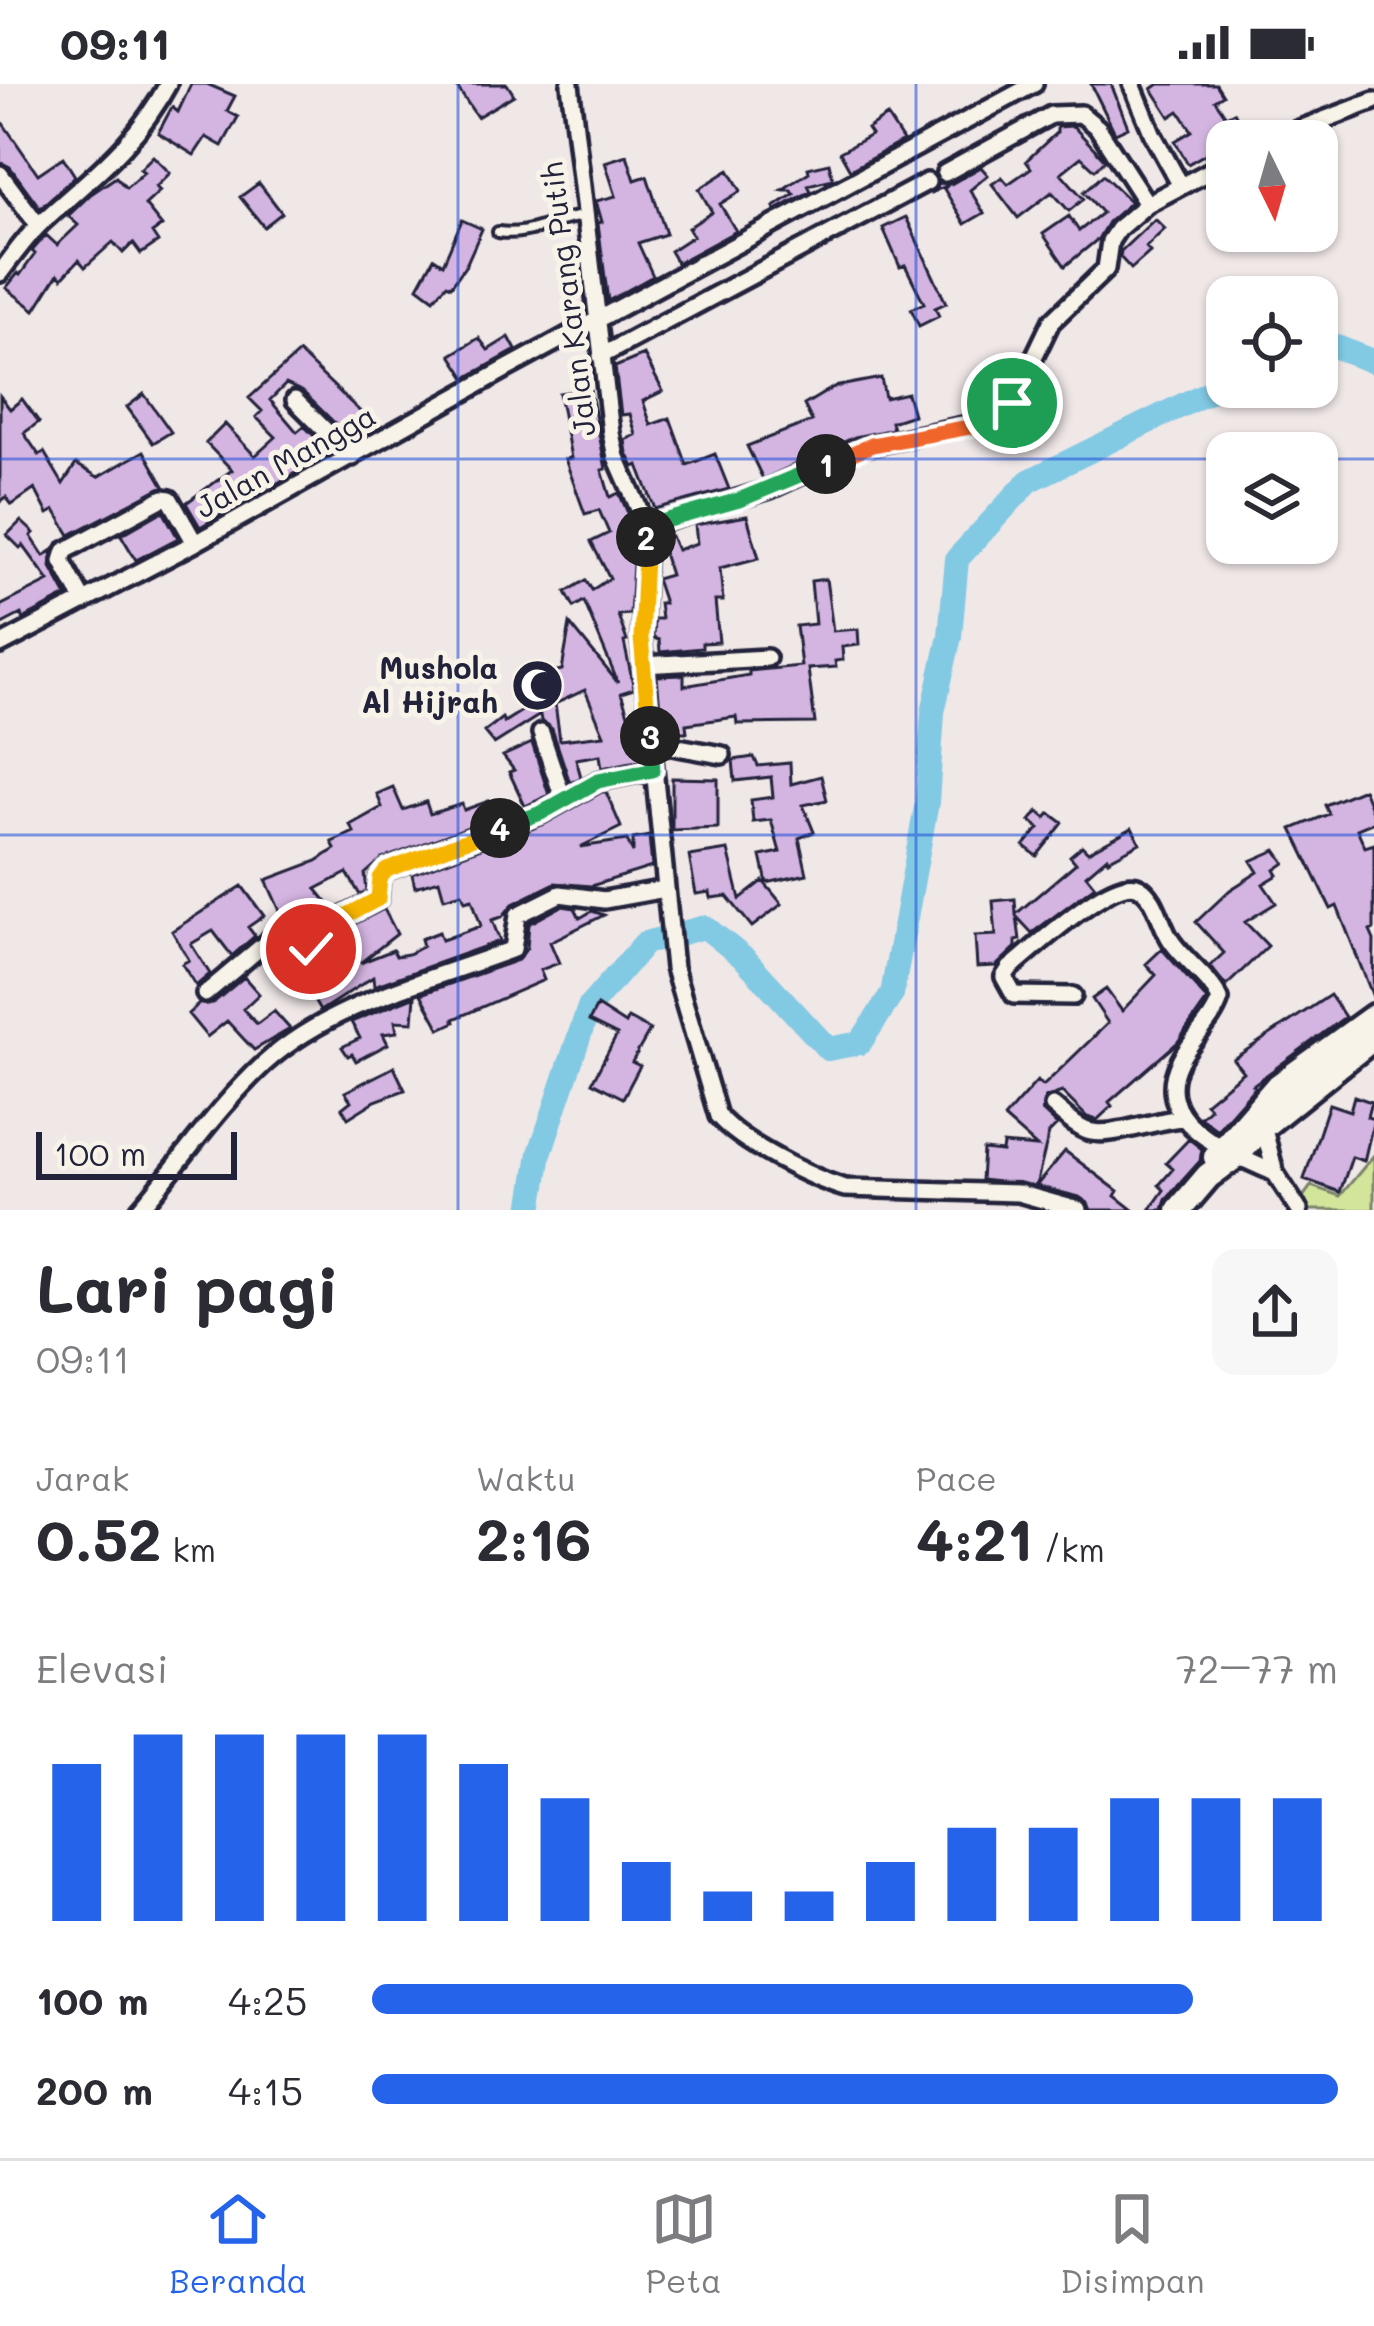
<!DOCTYPE html>
<html lang="id">
<meta charset="utf-8">
<style>
:root{--surface:#fff;--page:#f7f7f7;--text:#2b2b33;--muted:#7c7c81;--line:#e1e1e2;--accent:#2563eb}
body{margin:0;font-family:Mali,sans-serif;background:var(--page);color:var(--text);height:100vh;display:flex;flex-direction:column;font-size:45px;white-space:nowrap}
*{box-sizing:border-box;margin:0}
p{font-size:39px;color:var(--muted)}
.icon{flex:none;width:66px;height:66px;fill:none;stroke:currentColor;stroke-width:2;stroke-linecap:round;stroke-linejoin:round}
.map{position:relative;height:1126px;overflow:hidden}
.drawer{display:flex;flex-direction:column;background:var(--surface);flex:1}
.drawer>*{flex:none}
.needle{width:78px;rotate:175deg}
.fabs{position:absolute;left:1206px;top:36px;display:grid;gap:24px}
.fabs a{display:grid;place-items:center;width:132px;height:132px;border-radius:24px;background:var(--surface);box-shadow:0 3px 9px #0004;font-size:60px}
.scale{position:absolute;left:36px;bottom:30px;width:201px;box-sizing:border-box;padding-left:12px;border:6px solid #22223b;border-top:0;font-size:33px;line-height:42px;white-space:nowrap;color:#22223b;-webkit-text-stroke:9px #f7f3e8;paint-order:stroke}
.pin{position:absolute;display:grid;place-items:center;width:102px;height:102px;color:#fff;margin:-51px;border:6px solid #fff;border-radius:50%;box-shadow:0 3px 12px #0007}
.km{position:absolute;width:60px;height:60px;margin:-30px;border-radius:50%;background:#222;color:#fff;font-size:33px;line-height:60px;text-align:center}
.round{display:grid;place-items:center;flex:none;width:126px;height:126px;border-radius:24px;background:var(--page)}
.summary{display:flex;align-items:center;justify-content:space-between;height:204px;padding:0 36px}
h1{font-size:66px;font-weight:700;line-height:90px}
.metrics{display:grid;grid-template-columns:repeat(3,1fr);gap:18px;height:204px;padding:12px 36px}
.metrics div{display:grid;align-content:center}
.metrics b{font-size:60px;font-weight:700}
.metrics small{font-size:33px;font-weight:400}
.metrics p{font-size:33px}
.chart{height:336px;padding:24px 36px}
.chart p{display:flex;justify-content:space-between}
.chart svg{width:100%;height:216px;margin-top:12px;stroke:var(--accent);stroke-width:6}
ul{padding:0 36px;list-style:none;font-size:39px}
li{display:grid;grid-template-columns:192px 144px 1fr;align-items:center;height:90px}
li i{height:30px;border-radius:15px;background:var(--accent)}
.status{display:flex;justify-content:space-between;align-items:center;height:84px;padding:0 60px;background:var(--surface);direction:ltr}
.status svg{height:33px;fill:currentColor}
.menu{display:flex;justify-content:space-around;align-items:center;height:168px;border-top:3px solid var(--line);background:var(--surface);font-size:33px;color:var(--muted)}
.menu a{display:grid;justify-items:center;gap:6px}
.menu .selected{color:var(--accent)}
.map>svg:first-child{display:block}
.green{fill:#d2e59a;stroke:#7a846a;stroke-width:3}
.lines{fill:none;stroke-linecap:round;stroke-linejoin:round}
.river{stroke:#82c9e3;stroke-width:24}
.building{fill:#d4b5e2;stroke:#22223b;stroke-width:3;fill-rule:evenodd}
.service-casing{stroke:#22223b;stroke-width:16}
.minor-casing{stroke:#22223b;stroke-width:24}
.trunk-casing{stroke:#22223b;stroke-width:33}
.service{stroke:#f7f3e8;stroke-width:8}
.minor{stroke:#f7f3e8;stroke-width:15}
.trunk{stroke:#f7f3e8;stroke-width:24}
.split-1-casing{stroke:#fff;stroke-width:24}
.split-2-casing{stroke:#fff;stroke-width:24}
.split-3-casing{stroke:#fff;stroke-width:24}
.split-4-casing{stroke:#fff;stroke-width:24}
.split-5-casing{stroke:#fff;stroke-width:24}
.split-1{stroke:#f0652b;stroke-width:15}
.split-2{stroke:#22a559;stroke-width:15}
.split-3{stroke:#f5b400;stroke-width:15}
.split-4{stroke:#22a559;stroke-width:15}
.split-5{stroke:#f5b400;stroke-width:15}
.grid{fill:none;stroke:#1d4ed8;stroke-width:3;stroke-opacity:0.55}
.labels{text-anchor:middle;stroke-width:10;stroke-linejoin:round;paint-order:stroke}
.street-label{font-size:30px;fill:#22223b;stroke:#f7f3e8}
.poi-label{font-size:30px;font-weight:bold;fill:#22223b;stroke:#f7f3e8;text-anchor:end}
</style>
<div class="status"><b>09:11</b><svg viewBox="0 0 49 12"><path d="M0 12V9h3v3zM5 12V6h3v6zM10 12V3h3v9zM15 12V0h3v12zM26 1h20v11H26zM47 4h2v5h-2z"/></svg></div>
<div class="map">
<svg width="1374" height="1126" viewBox="0 0 1374 1126">
<rect width="100%" height="100%" fill="#f0e7e7"/>
<filter id="ink" filterUnits="userSpaceOnUse"><feTurbulence type="fractalNoise" baseFrequency=".00833" numOctaves="2"/><feDisplacementMap in="SourceGraphic" scale="24" xChannelSelector="R" yChannelSelector="G"/><feConvolveMatrix kernelMatrix="1 2 1 2 8 2 1 2 1" color-interpolation-filters="sRGB"/></filter>
<g filter="url(#ink)">
<!-- green -->
<path class="green" d="M1374 1071V1126H1306L1300 1117 1311 1102 1340 1112Z"/>
<g class="lines">
<!-- river -->
<path class="river" d="M1317 255 1374 278
M531 1126 540 1069 589 923 645 859 705 843 746 876 828 965 860 959 892 910 927 718 933 628 950 552 957 475 1029 397 1227 299"/>
</g>
<!-- building -->
<path class="building" d="M191 0H207L235 12 227 27 238 33 222 62 206 53 194 71 158 49 172 23 178 28Z
M455 0H507L514 11 477 33Z
M1091 0H1111L1128 43 1115 49Z
M1159 0H1216L1223 11 1215 16 1226 32 1234 28 1250 57H1227V66L1209 74 1207 69 1188 80 1175 57 1192 47 1179 27 1170 33 1152 5Z
M887 32 903 57 850 86 840 68 871 51 867 45Z
M0 35 38 90 63 73 75 92 40 124 10 83 0 78Z
M1073 42 1105 76 1095 86 1081 73 1061 89 1084 115 1069 127 1052 108 1018 134 992 100 1002 93 1008 100 1031 84 1026 77 1057 48V43Z
M627 71 635 96 647 92 666 150 638 159 653 192 608 217 598 139 602 138 596 117 616 112 605 78Z
M153 72 170 89 156 103 160 107 145 121 162 142 152 149 158 158 141 170 133 159 123 169 113 158 85 183 79 176 62 194 58 190 35 226 6 204 18 189 20 191 35 170 32 167 46 151 57 161 78 141 68 132 91 110 116 93 126 104 144 88 140 85Z
M829 79 833 95 808 101 811 107 776 126 774 123 794 110 791 106H782L809 88 808 84Z
M981 83 988 91 970 106 984 129 965 140 944 105 948 101 933 108 939 99 951 100Z
M729 86 741 107 720 120 736 147 677 179 670 167 693 152 688 144 712 128 699 105Z
M1103 91 1131 118 1108 138 1098 155 1065 182 1043 150 1069 132 1079 147 1102 129 1084 108Z
M259 99 282 129 264 143 240 113Z
M906 133 946 219 935 224 939 232 919 242 911 225 924 219 905 181 900 183 883 144Z
M1155 135 1165 145 1146 163 1150 168 1131 185 1120 173 1121 167Z
M462 136 482 145 466 181 451 202 447 200 434 215 418 203 434 174 443 180Z
M509 253 516 266 466 294 451 271 479 254 488 266Z
M299 269 373 340 353 357 303 308 286 300 270 316 297 348 304 342 331 369 274 401 271 399 255 411 243 397 220 416 228 427 200 443 186 419 232 386 206 359 225 340 255 372 276 353 256 333 262 327 249 314Z
M644 271 663 307 643 317 651 341 670 334 687 381 715 370 729 405 655 425 638 381 634 383 627 369 625 356 636 351 630 330 621 331 615 283Z
M881 294 885 314 907 309 913 331 891 338 893 345 855 353 763 395 747 362 812 337 804 321 834 303Z
M590 305 606 385 602 386 610 413 619 409 635 445 630 530 618 531 627 557 624 558 634 605 621 609 630 636 627 637 631 664 639 663 641 676 602 684 600 671 576 675 581 693 570 699 552 645 541 637 540 631 494 660 484 648 502 634 504 638 528 623 523 594 562 586 570 540 618 599 584 517 574 523 566 508 586 496 592 506 610 494 591 458 609 449 599 426 585 430 565 375 571 374 559 309ZM585 606 604 651 560 656 555 620Z
M144 310 171 348 153 359 127 323Z
M0 312 10 325 22 315 39 338 24 349 39 371 44 368 63 400 76 380 98 393 144 367 164 402 70 451 55 426 48 430 35 405 12 421 6 413 0 418Z
M163 427 178 454 136 476 121 451Z
M747 432 759 474 720 484 723 517H715L719 558 702 559V564L660 568 659 556 653 554 654 535H661L659 519H664L656 495 670 491 659 456 671 452 677 466 697 459 695 441Z
M21 437 34 449 31 452 44 472 53 466 51 483 67 512 23 535 21 530 0 541V522L49 497 23 461 20 464 7 451Z
M826 495 833 547 858 545 859 561 842 563 843 576 835 577 836 583 808 585 815 639 737 640 736 633 686 640 687 648H662L657 592 684 591V602L749 591V587L801 582 796 542 815 540 811 497Z
M532 659 549 711 525 722 509 688 514 686 503 672Z
M754 673 758 682 790 679 791 700 821 692 827 716 803 721 814 748 799 754 807 790 767 799 761 772 780 768 771 736 753 738 751 716 773 713 771 693 735 697 733 676Z
M672 694 718 695V744L672 746Z
M393 703 403 726 426 718 430 730 462 720 464 726 489 717 495 733 382 775 365 790 367 807 360 811 347 789 316 805 333 826 305 854 301 850 315 835 304 821 281 829 266 796 317 777 335 765 332 758 354 748 350 741 382 723 377 710Z
M1363 705 1374 732V738L1357 745 1365 763 1374 760V845L1370 847 1374 856 1373 913 1337 822 1331 825 1292 745 1329 730 1325 721Z
M602 708H606L621 743 580 763 627 756 633 769V755L649 752 652 783 591 802 555 799 513 820 502 833 492 836 500 857 374 902 373 893 320 927 306 903 352 870 338 854 351 842 384 825 397 850 360 879 393 866 396 872 408 870 423 862 421 855 439 848 442 856 481 842 472 815 465 817 462 809 444 814 439 796 415 803 412 790 545 740Z
M1038 727 1046 734 1050 729 1063 739 1037 772 1024 762 1039 744 1030 737Z
M1132 744 1140 759 1108 776 1107 773 1086 791 1095 802 1032 849 1017 833 1020 856 1016 857V863L996 882 977 883 975 852 996 851 993 817 1015 815 1016 830 1076 779 1070 772 1082 762 1088 768Z
M728 766 740 815 763 797 782 820 752 843 727 812 711 814 710 808 696 810 689 772Z
M1276 766 1285 779 1275 786 1278 791 1263 800 1276 819 1245 838 1268 862 1226 902 1210 882 1224 869 1196 838 1230 806 1258 788 1251 777Z
M242 802 264 832 248 843 255 852 232 872 213 847 191 860 210 890 196 902 182 880 189 876 172 847Z
M562 822 575 824 580 834 592 827 604 831 550 858 559 879 540 886 544 896 454 935 455 938 440 945 421 910 518 876 527 864 529 840Z
M1162 865 1207 916 1177 959 1109 1018 1112 1022 1097 1036 1087 1033 1062 1008 1045 1014 1042 1027 1057 1041 1049 1049 1036 1102 981 1096 983 1066 1002 1068 1003 1060 1037 1063 1004 1034 1037 997 1043 1002 1108 939 1092 915 1106 905 1122 927 1156 891 1146 880Z
M244 893 259 910 243 925 257 940 274 927 290 945 254 966 227 937 207 953 188 930 199 920 213 919Z
M1330 911 1345 933 1253 1001 1255 1003 1217 1046 1200 1033 1210 1024 1205 1019 1243 988 1233 975Z
M415 912 413 938 395 937 397 948 383 950 388 960 356 977 352 970 348 972 342 963 360 954 351 938Z
M597 922 625 940 628 934 650 946 632 978 640 982 623 1014 592 998 617 951 589 937Z
M394 983 405 1006 375 1017 348 1034 342 1024 351 1017 345 1008Z
M1354 1012 1371 1018 1367 1033 1374 1035 1364 1077 1352 1073 1340 1108 1304 1095 1329 1020 1350 1027Z
M1189 1055 1202 1065 1200 1077 1166 1115 1163 1126H1150L1164 1106 1159 1101 1173 1085 1166 1079Z
M1065 1067 1118 1107 1115 1112 1133 1126H1091L1088 1119 1079 1113 1036 1102Z"/>
<g class="lines">
<defs>
<path id="service" d="M498 148C529 153 553 135 584 132"/>
<path id="minor" d="M570 0 611 349 616 373 647 443 641 554 674 884 718 1032C741 1059 811 1094 845 1104L1018 1109 1079 1126
M1132 0 1153 51 1181 102
M1268 57 1374 17
M945 89 1051 31 1081 30 1098 44 1147 120
M0 90 38 141
M0 189C13 172 26 153 42 138 92 92 135 62 168 0
M601 272 927 98
M295 316 352 373
M647 443 770 405 860 364 996 335 1012 319 1051 238 1106 185 1110 157 1118 145 1147 120 1227 78
M84 518 62 477 65 467 163 414 170 415 195 459
M0 561 195 459 506 285 1034 0
M643 581 767 574
M541 649 564 717
M650 658 722 671
M205 910 274 852 282 851 302 866 311 865 344 832 378 815 380 793 387 786 541 729 598 697 653 686
M1073 912 1014 911 1004 893 1010 884C1033 866 1113 789 1139 803 1158 814 1160 842 1172 858 1186 878 1209 893 1220 915 1213 938 1191 955 1180 977 1148 1040 1234 1070 1275 1089
M1053 1022C1063 1030 1073 1041 1085 1046 1108 1056 1156 1035 1184 1034
M1262 1037 1275 1089 1299 1126
M139 1126C181 1078 218 1022 265 979 331 919 432 896 513 865L518 831 560 810 604 816 665 805"/>
<path id="trunk" d="M1216 1073 1276 1004 1374 933
M1179 1126 1208 1092 1237 1071 1263 1042 1374 953"/>
</defs>
<!-- service casing -->
<use href="#service" class="service-casing"/>
<!-- minor casing -->
<use href="#minor" class="minor-casing"/>
<!-- trunk casing -->
<use href="#trunk" class="trunk-casing"/>
<!-- service -->
<use href="#service" class="service"/>
<!-- minor -->
<use href="#minor" class="minor"/>
<!-- trunk -->
<use href="#trunk" class="trunk"/>
</g>
</g>
<g class="lines" filter="url(#ink)">
<defs>
<path id="split-1" d="M826 380 872 361 986 340 1012 319"/>
<path id="split-2" d="M646 453 647 442 739 416 826 380"/>
<path id="split-3" d="M646 453 641 554 650 652"/>
<path id="split-4" d="M500 744 541 729 598 697 653 686 650 652"/>
<path id="split-5" d="M311 865 338 836 378 815 380 794 387 786 500 744"/>
</defs>
<!-- split-1 casing -->
<use href="#split-1" class="split-1-casing"/>
<!-- split-2 casing -->
<use href="#split-2" class="split-2-casing"/>
<!-- split-3 casing -->
<use href="#split-3" class="split-3-casing"/>
<!-- split-4 casing -->
<use href="#split-4" class="split-4-casing"/>
<!-- split-5 casing -->
<use href="#split-5" class="split-5-casing"/>
<!-- split-1 -->
<use href="#split-1" class="split-1"/>
<!-- split-2 -->
<use href="#split-2" class="split-2"/>
<!-- split-3 -->
<use href="#split-3" class="split-3"/>
<!-- split-4 -->
<use href="#split-4" class="split-4"/>
<!-- split-5 -->
<use href="#split-5" class="split-5"/>
</g>
<!-- grid -->
<path class="grid" d="M458 0V1126M916 0V1126M0 375H1227M1317 375H1374M0 751H1374"/>
<!-- icons -->
<defs>
<symbol id="mosque-disc" viewBox="-11 -11 22 22"><circle r="9.5" fill="#22223b" stroke="#f7f3e8"/><path d="M3.5-4.9A6 6 0 1 0 3.5 4.9A5 5 0 1 1 3.5-4.9Z" fill="#fff"/></symbol>
</defs>
<g fill-rule="evenodd">
<use href="#mosque-disc" x="508" y="572" width="59" height="59"/>
</g>
<g class="labels">
<!-- street labels -->
<g class="street-label">
<text transform="translate(569 215) rotate(-97)" y="10">Jalan Karang Putih</text>
<text transform="translate(286 378) rotate(-29)" y="10">Jalan Mangga</text>
</g>
<!-- poi labels -->
<g class="poi-label">
<text x="498" y="595">Mushola<tspan x="498" dy="34">Al Hijrah</tspan></text>
</g>
</g>
</svg>
<div class="fabs">
<a><svg class="needle" viewBox="-14 -14 28 28"><path d="M0-13l5 13h-10z" fill="#e53935"/><path d="M0 13l5-13h-10z" fill="#7c7c81"/></svg></a>
<a><svg class="icon" aria-label="locate" viewBox="0 0 24 24"><circle cx="12" cy="12" r="6"/><path d="M12 2v4M12 18v4M2 12h4M18 12h4"/></svg></a>
<a><svg class="icon" aria-label="layers" viewBox="0 0 24 24"><path d="M12 4l9 5-9 5-9-5zM3 14l9 5 9-5"/></svg></a>
</div>
<div class="scale">100 m</div>
<div class="pin" style="left:1012px;top:319px;background:#1e9e55"><svg class="icon" aria-label="arrive" viewBox="0 0 24 24"><path d="M6 21V4h12l-3 4 3 4H6"/></svg></div>
<div class="pin" style="left:311px;top:865px;background:#d93025"><svg class="icon" aria-label="check" viewBox="0 0 24 24"><path d="M5 12l5 5 9-10"/></svg></div>
<b class="km" style="left:826px;top:380px">1</b>
<b class="km" style="left:646px;top:453px">2</b>
<b class="km" style="left:650px;top:652px">3</b>
<b class="km" style="left:500px;top:744px">4</b>
</div>
<section class="drawer">
<div class="summary"><div><h1>Lari pagi</h1><p>09:11</p></div><a class="round"><svg class="icon" aria-label="share" viewBox="0 0 24 24"><path d="M12 15V3M7 8l5-5 5 5M5 13v7h14v-7"/></svg></a></div>
<div class="metrics">
<div><p>Jarak</p><b>0.52<small> km</small></b></div>
<div><p>Waktu</p><b>2:16</b></div>
<div><p>Pace</p><b>4:21<small> /km</small></b></div>
</div>
<div class="chart"><p><span>Elevasi</span>72–77 m</p>
<svg viewBox="0 0 160 44" preserveAspectRatio="none"><path d="M5 44V12M15 44V6M25 44V6M35 44V6M45 44V6M55 44V12M65 44V19M75 44V32M85 44V38M95 44V38M105 44V32M115 44V25M125 44V25M135 44V19M145 44V19M155 44V19"/></svg>
</div>
<ul>
<li><b>100 m</b>4:25<i style="width:85%"></i></li>
<li><b>200 m</b>4:15<i style="width:100%"></i></li>
</ul>
</section>
<nav class="menu">
<a class="selected"><svg class="icon" aria-label="home" viewBox="0 0 24 24"><path d="M3 11l9-7 9 7M6 9v11h12V9"/></svg>Beranda</a>
<a><svg class="icon" aria-label="map" viewBox="0 0 24 24"><path d="M3 6l6-2 6 2 6-2v14l-6 2-6-2-6 2zM9 4v14M15 6v14"/></svg>Peta</a>
<a><svg class="icon" aria-label="saved" viewBox="0 0 24 24"><path d="M7 4h10v16l-5-4-5 4z"/></svg>Disimpan</a>
</nav>
